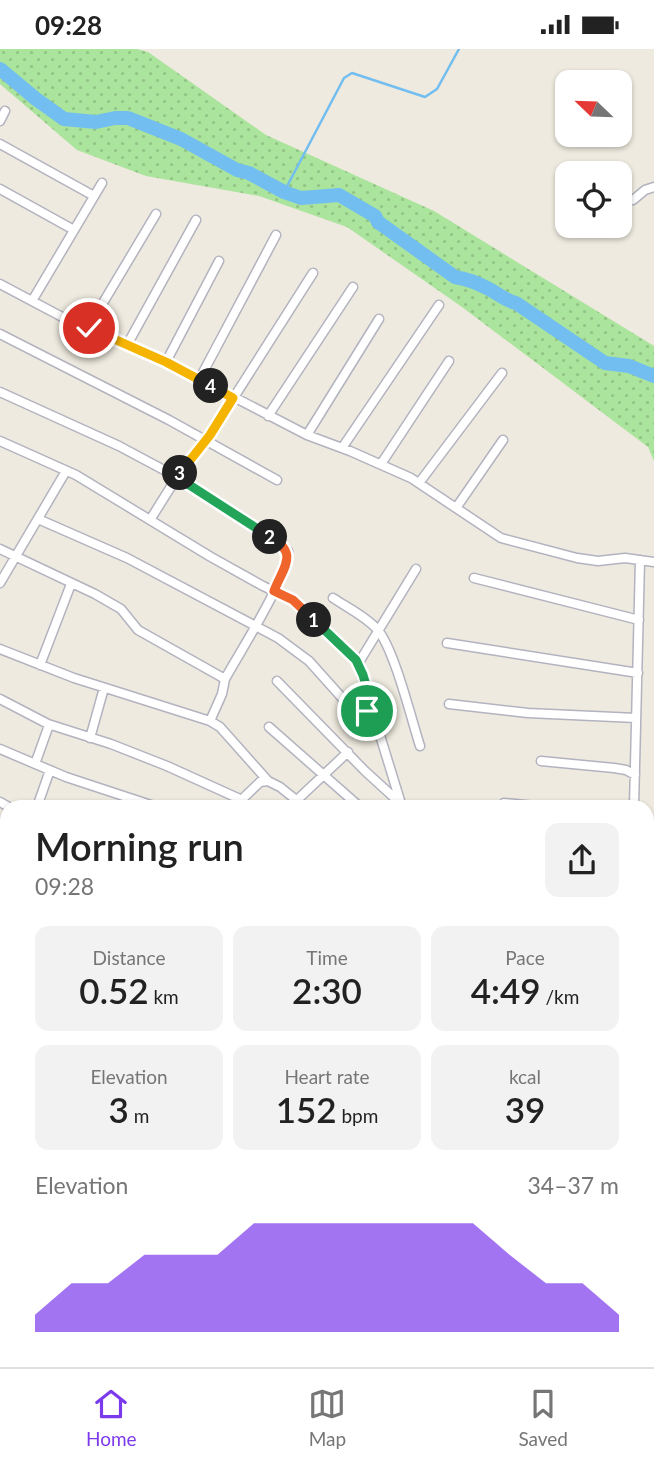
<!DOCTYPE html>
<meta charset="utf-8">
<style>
:root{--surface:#fff;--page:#f2f2f2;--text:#222;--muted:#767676;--line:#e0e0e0;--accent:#7c3aed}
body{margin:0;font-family:Lato,sans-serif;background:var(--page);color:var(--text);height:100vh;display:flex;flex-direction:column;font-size:26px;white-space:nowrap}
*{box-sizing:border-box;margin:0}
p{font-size:23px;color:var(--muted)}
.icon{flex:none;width:38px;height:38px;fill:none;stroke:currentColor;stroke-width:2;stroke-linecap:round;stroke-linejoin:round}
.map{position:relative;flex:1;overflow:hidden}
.drawer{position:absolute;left:0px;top:751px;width:654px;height:569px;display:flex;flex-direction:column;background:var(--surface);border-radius:21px 21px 0 0;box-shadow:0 2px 5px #0004}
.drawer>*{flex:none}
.needle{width:46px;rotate:293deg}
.tools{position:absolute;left:555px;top:21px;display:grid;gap:14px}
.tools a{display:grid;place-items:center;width:77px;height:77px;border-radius:14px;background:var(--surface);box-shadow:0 2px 5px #0004;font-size:35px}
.pin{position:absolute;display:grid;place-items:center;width:60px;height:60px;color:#fff;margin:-30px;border:4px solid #fff;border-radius:50%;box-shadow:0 2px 7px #0007}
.km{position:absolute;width:35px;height:35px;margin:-18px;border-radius:50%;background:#222;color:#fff;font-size:19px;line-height:35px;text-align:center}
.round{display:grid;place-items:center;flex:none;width:74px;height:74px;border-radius:14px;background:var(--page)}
.headline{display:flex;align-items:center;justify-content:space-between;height:119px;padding:0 35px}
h1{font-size:38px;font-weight:600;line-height:52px}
.stats{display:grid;grid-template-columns:repeat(3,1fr);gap:10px;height:119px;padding:7px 35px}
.stats div{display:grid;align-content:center;border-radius:14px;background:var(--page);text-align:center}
.stats b{font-size:35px;font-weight:600}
.stats small{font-size:19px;font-weight:400}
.stats p{font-size:19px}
.chart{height:196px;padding:14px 35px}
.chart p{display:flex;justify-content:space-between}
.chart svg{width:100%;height:126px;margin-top:7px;fill:var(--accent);opacity:.7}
.status{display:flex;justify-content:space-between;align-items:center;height:49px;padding:0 35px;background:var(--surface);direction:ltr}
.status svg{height:19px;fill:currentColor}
.tabs{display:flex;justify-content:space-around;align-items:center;height:98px;border-top:2px solid var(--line);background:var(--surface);font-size:19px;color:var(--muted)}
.tabs a{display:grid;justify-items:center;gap:4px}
.tabs .selected{color:var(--accent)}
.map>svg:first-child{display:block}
.education{fill:#efe9cf}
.grass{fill:url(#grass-dots)}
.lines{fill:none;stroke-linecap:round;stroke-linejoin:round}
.stream{stroke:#73bef0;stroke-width:2.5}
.river{stroke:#73bef0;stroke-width:14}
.street-casing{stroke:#b3b3c0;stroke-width:11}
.street{stroke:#fff;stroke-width:8}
.split-1-casing{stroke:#fff;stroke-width:14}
.split-2-casing{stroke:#fff;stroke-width:14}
.split-3-casing{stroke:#fff;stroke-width:14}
.split-4-casing{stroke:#fff;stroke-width:14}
.split-5-casing{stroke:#fff;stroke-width:14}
.split-1{stroke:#22a559;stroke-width:9}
.split-2{stroke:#f0652b;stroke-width:9}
.split-3{stroke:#22a559;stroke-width:9}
.split-4{stroke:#f5b400;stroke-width:9}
.split-5{stroke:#f5b400;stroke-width:9}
</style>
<div class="status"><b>09:28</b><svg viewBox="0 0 49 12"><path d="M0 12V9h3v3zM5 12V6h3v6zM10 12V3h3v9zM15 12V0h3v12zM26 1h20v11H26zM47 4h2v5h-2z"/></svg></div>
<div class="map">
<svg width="654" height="1318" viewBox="0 0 654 1318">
<defs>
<pattern id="grass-dots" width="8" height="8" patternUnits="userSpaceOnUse" patternTransform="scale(1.75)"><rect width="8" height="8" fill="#abe49c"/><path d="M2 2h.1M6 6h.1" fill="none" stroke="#93c487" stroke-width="1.8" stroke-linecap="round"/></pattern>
</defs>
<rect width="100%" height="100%" fill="#eeeadf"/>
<!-- education -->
<path class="education" d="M242 1313H338L333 1318H249Z"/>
<!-- grass -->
<path class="grass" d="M0 0H137L148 3 266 86 434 162 654 297V412L648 398 462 258 347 178 259 147 146 127 77 101 0 35Z"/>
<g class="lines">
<!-- stream -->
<path class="stream" d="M284 143 344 29 352 24 425 48 437 40 459 0"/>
<!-- river -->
<path class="river" d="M0 20 36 50 64 70 96 73 115 69H128L181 90 237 121 249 124 284 143 301 149 339 146 375 167 378 173 455 228C467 230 478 234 489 240 499 245 504 251 516 254L605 314 629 317 654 327"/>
<defs>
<path id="street" d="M0 72 5 62
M0 95 94 147
M0 140 74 181
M633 151 645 141 654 138
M0 235 66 270 166 313 307 386 350 402 411 429 501 489 577 509 598 512 625 509 654 513
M32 252 102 134
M88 279 156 165
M0 285 169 371 277 431
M127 296 196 171
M166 313 219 212
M199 331 276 186
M0 343 119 397 177 428 274 489 288 502C285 534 242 599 225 630L222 645 210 672
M268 367 353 238
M307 386 379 270
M0 392 76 426 211 508 263 537 293 551 356 611 359 618 402 758
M342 399 439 256
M381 415 449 312
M419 434 502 324
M456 459 503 391
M38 470 127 509 278 589 309 612 352 660 362 664 373 660
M150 471 177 428 210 386 313 224
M0 500 95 545 121 560 138 581 225 630
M474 529 639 571
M0 534 66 422
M333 549C348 559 365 567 377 580 394 599 411 669 420 697
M447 594 638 624
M0 600 74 629 210 672 220 678 268 732
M358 615 416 520
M40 616 71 535
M277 632 365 722 399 753
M0 650 48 675 111 695 167 717 242 751
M449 655 528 664 636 669
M269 678 360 758
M90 689 104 639
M0 700 66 728 157 758
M541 712 614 719 626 721 635 726
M35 715 49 676
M297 751 348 703
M0 753 9 758
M504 754 546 758
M37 758 50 721
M234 758 260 733 268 732 280 738 305 758
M634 758 640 511
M648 791 654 795
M0 912 7 915
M648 926 654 918
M0 976 7 965
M648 1022 654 1026
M0 1043 7 1046
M648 1084 654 1087
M0 1090 7 1079
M648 1144 654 1147
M648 1218 654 1210
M0 1305 7 1303
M648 1311 654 1303
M67 1312 74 1318
M162 1312 169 1318
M469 1312 481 1318
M143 1318 149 1312
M355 1318 360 1312
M570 1318 574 1312"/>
</defs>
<!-- street casing -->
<use href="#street" class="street-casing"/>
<!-- street -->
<use href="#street" class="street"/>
</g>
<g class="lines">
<defs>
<path id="split-1" d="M314 571 356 611 363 626 373 660 367 662"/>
<path id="split-2" d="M270 488C299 504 284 517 274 542L293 551 314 571"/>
<path id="split-3" d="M180 424 177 428 270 488"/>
<path id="split-4" d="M180 424 210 386 233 349 211 337"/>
<path id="split-5" d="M89 279 166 313 211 337"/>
</defs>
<!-- split-1 casing -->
<use href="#split-1" class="split-1-casing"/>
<!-- split-2 casing -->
<use href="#split-2" class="split-2-casing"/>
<!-- split-3 casing -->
<use href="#split-3" class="split-3-casing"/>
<!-- split-4 casing -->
<use href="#split-4" class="split-4-casing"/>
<!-- split-5 casing -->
<use href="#split-5" class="split-5-casing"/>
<!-- split-1 -->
<use href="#split-1" class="split-1"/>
<!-- split-2 -->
<use href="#split-2" class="split-2"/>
<!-- split-3 -->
<use href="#split-3" class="split-3"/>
<!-- split-4 -->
<use href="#split-4" class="split-4"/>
<!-- split-5 -->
<use href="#split-5" class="split-5"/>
</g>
</svg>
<div class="tools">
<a><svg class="needle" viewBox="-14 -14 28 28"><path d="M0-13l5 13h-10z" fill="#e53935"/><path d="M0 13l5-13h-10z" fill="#767676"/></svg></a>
<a><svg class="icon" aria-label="locate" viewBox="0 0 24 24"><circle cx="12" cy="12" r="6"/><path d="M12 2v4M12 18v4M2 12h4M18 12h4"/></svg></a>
</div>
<div class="pin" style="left:367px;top:662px;background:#1e9e55"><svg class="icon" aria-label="arrive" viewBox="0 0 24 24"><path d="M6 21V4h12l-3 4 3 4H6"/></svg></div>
<div class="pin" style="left:89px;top:279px;background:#d93025"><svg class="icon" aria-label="check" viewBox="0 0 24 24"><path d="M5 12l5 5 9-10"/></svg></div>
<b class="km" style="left:314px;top:571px">1</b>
<b class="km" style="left:270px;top:488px">2</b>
<b class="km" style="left:180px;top:424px">3</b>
<b class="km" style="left:211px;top:337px">4</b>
<section class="drawer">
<div class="headline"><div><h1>Morning run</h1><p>09:28</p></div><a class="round"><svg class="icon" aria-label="share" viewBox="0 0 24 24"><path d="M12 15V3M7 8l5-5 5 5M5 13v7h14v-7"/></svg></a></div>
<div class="stats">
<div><p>Distance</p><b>0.52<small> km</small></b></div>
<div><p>Time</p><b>2:30</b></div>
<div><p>Pace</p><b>4:49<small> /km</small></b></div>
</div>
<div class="stats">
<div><p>Elevation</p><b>3<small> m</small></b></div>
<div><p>Heart rate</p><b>152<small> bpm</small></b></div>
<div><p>kcal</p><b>39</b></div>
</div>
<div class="chart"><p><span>Elevation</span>34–37 m</p>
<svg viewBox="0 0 160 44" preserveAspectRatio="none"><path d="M0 44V38L10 27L20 27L30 17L40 17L50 17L60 6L70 6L80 6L90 6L100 6L110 6L120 6L130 17L140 27L150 27L160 38V44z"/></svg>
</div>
</section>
</div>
<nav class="tabs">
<a class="selected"><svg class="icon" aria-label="home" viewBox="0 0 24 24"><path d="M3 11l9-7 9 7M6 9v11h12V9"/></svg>Home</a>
<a><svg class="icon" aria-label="map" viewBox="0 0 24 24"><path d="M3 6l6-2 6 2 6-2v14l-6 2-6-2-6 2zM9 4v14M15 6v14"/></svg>Map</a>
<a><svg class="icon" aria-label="saved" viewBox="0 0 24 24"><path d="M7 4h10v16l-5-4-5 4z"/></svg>Saved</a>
</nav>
